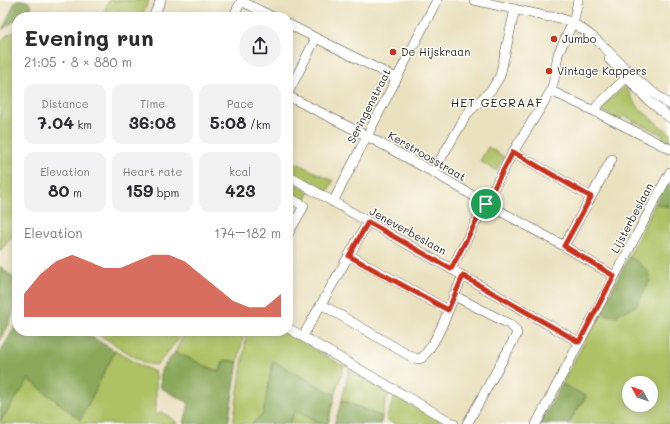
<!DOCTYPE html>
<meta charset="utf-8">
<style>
:root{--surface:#fff;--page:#f2f2f3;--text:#2b2b33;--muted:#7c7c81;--accent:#c8321e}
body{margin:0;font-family:Mali,sans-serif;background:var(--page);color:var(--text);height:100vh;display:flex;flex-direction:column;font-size:15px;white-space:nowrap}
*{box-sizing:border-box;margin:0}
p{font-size:13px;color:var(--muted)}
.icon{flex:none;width:22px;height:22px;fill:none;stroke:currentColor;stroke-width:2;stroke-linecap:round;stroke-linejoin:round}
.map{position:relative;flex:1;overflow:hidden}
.side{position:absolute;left:12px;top:12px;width:281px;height:324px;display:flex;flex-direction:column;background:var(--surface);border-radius:16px;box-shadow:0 2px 10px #0003}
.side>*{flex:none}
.needle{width:26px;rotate:310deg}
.fabs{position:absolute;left:622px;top:376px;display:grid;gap:8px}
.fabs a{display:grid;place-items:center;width:36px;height:36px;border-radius:50%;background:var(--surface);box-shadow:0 2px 10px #0003;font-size:20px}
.pin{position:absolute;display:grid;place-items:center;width:34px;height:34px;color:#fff;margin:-17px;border:2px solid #fff;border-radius:50%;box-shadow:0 1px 4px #0007}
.round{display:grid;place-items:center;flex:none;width:42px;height:42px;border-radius:21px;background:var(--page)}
.headline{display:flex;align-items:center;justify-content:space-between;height:68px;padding:0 12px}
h1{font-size:22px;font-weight:800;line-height:30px}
.stats{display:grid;grid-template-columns:repeat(3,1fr);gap:6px;height:68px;padding:4px 12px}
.stats div{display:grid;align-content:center;border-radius:10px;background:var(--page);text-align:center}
.stats b{font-size:17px;font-weight:800}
.stats small{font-size:11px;font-weight:400}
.stats p{font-size:11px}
.chart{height:112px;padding:8px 12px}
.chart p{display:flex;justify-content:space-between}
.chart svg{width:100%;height:72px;margin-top:4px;fill:var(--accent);opacity:.7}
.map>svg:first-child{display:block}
.green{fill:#aec165;stroke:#6c7648;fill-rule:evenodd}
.forest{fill:#8aa75a;stroke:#5a6942}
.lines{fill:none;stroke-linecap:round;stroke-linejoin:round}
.minor-casing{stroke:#484641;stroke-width:10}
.minor{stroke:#fff;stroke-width:9}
.route-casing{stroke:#fff;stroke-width:8}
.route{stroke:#c8321e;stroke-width:5}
.poi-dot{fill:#c8321e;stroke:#fdfcf7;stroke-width:1.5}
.labels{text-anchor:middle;stroke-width:3;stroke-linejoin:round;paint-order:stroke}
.poi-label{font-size:11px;fill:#2b2b2b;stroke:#fdfcf7;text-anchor:start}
.street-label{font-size:11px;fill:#2b2b2b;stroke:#fdfcf7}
.neighbourhood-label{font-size:12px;letter-spacing:1px;fill:#2b2b2b;stroke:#fdfcf7}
</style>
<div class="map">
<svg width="670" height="424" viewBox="0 0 670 424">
<rect width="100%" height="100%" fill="#fdfcf7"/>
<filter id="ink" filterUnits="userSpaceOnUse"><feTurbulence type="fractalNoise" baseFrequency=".025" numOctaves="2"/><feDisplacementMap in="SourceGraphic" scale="8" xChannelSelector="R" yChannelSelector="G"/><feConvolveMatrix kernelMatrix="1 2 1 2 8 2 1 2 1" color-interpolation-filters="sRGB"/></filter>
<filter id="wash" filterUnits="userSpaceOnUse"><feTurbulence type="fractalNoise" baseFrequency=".012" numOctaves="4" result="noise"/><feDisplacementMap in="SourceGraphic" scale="16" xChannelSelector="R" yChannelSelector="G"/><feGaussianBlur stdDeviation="0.9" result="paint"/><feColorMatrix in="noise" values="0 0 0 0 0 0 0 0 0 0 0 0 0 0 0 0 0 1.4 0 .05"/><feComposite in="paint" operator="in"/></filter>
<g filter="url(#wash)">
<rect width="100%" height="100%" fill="#eae1bf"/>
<!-- green -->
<path class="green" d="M109 0H149L141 17H102Z
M17 31V231L0 251V42L7 35Z
M624 87C629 90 632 99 636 104 646 115 658 125 670 133V138L668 143 661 140 663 135 624 116 618 120 602 111 603 106Z
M488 147 504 157 496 171 480 161Z
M288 159 333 181 326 195 288 173Z
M288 180 310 192 304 203 297 199 296 195 288 191Z
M655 204 670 207V424H568L586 397 562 384 601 311 618 315 621 312 634 307 642 296 635 261 629 256ZM629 383H651V405H629Z
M93 331H183L178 340 157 365 145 363Z
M186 331H242L243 338 238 362 224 360 219 372 175 352Z
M245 331H281L344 366 335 395 273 361 263 415 251 424H233L246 339Z
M115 351 139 365 155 372 156 375V417L161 411 179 424H0V422L29 379 80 420Z
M349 369 390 393 385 403 382 417 342 400Z
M395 396 445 424H395L386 419Z
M296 411 322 424H289Z"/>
<!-- forest -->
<path class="forest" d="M16 0C28 0 29 0 33 11L17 17V19L2 30Z
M670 176V207L655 204Z
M629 256 645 268 648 272 650 280 637 305 631 309 621 312 615 317 607 315 601 311Z
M0 266 17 281C17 308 13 318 0 341Z
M17 323V331H82L115 351 80 420 29 379 0 422V353Z
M175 352 219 372 221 371 224 360 238 362 228 424H184L189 403 161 388C159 364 162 370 175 352Z
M273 361 335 395 328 424H322L296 411 289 424H251L263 414Z
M562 384 586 396 568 424H540Z
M342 400 382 417 381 424H334Z"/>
</g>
<g filter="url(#ink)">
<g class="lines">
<defs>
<path id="minor" d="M474 0 549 17C556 16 563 19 570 22 597 36 610 54 631 74 643 85 656 95 670 105
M241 1 273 17
M153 17 161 0
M233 17 242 0
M288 24 396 78
M609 59 648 100 670 118
M551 91 594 111 670 149
M288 93 316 38
M288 96 367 136 433 172 487 204 564 246 614 276
M594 111 597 106 629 75
M513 152 591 197
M433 172 467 114 492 89 500 76 515 9
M288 176 579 342
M288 197 304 206 288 234
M333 202 437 0
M564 246 612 159
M349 255 448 310
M451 269 513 152 551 91 554 80 558 54 574 20 578 0
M453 295 509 324 515 329 517 334 467 424
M321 304 410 356 417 359 422 358C442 336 450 302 463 276
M288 328 454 424
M303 336 368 222
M536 424 670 172"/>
</defs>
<!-- minor casing -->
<use href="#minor" class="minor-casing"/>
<!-- minor -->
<use href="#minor" class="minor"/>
</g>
</g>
<g class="lines" filter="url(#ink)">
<defs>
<path id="route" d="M513 152 591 197 564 246 614 276 579 342 463 276 448 310 349 256 368 222 451 269Z"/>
</defs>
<!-- route casing -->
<use href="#route" class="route-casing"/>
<!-- route -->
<use href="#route" class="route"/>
</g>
<!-- markers -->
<g class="poi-dot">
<circle cx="554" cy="39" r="4"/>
<circle cx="393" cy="52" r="4"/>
<circle cx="549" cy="71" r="4"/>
</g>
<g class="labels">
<!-- poi labels -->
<g class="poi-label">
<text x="562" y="43">Jumbo</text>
<text x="401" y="56">De Hijskraan</text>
<text x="557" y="75">Vintage Kappers</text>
</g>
<!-- street labels -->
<g class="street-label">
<text transform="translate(369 106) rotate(-63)" y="4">Seringenstraat</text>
<text transform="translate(427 156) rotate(30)" y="4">Kerstroosstraat</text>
<text transform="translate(632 218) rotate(-62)" y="4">Lijsterbeslaan</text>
<text transform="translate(408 231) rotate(29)" y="4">Jeneverbeslaan</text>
</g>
<!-- neighbourhood labels -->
<g class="neighbourhood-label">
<text x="497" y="107">HET GEGRAAF</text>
</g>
</g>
</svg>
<div class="fabs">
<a><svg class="needle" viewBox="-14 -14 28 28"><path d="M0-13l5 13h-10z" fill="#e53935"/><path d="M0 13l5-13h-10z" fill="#7c7c81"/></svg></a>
</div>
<div class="pin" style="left:486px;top:204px;background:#1e9e55"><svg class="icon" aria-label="arrive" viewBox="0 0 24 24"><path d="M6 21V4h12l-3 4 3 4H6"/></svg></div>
<section class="side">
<div class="headline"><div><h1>Evening run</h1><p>21:05 · 8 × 880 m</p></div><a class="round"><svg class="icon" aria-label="share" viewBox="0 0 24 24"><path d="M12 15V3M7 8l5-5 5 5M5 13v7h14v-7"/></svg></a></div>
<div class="stats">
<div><p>Distance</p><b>7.04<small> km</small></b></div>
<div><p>Time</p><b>36:08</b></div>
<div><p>Pace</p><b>5:08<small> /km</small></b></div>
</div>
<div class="stats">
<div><p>Elevation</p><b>80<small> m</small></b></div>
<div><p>Heart rate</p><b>159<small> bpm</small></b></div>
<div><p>kcal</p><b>423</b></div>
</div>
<div class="chart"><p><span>Elevation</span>174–182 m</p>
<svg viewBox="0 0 160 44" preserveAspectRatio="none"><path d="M0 44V30L10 18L20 10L30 6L40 10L50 14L60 14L70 10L80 6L90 6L100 10L110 18L120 26L130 34L140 38L150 38L160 30V44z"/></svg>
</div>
</section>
</div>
